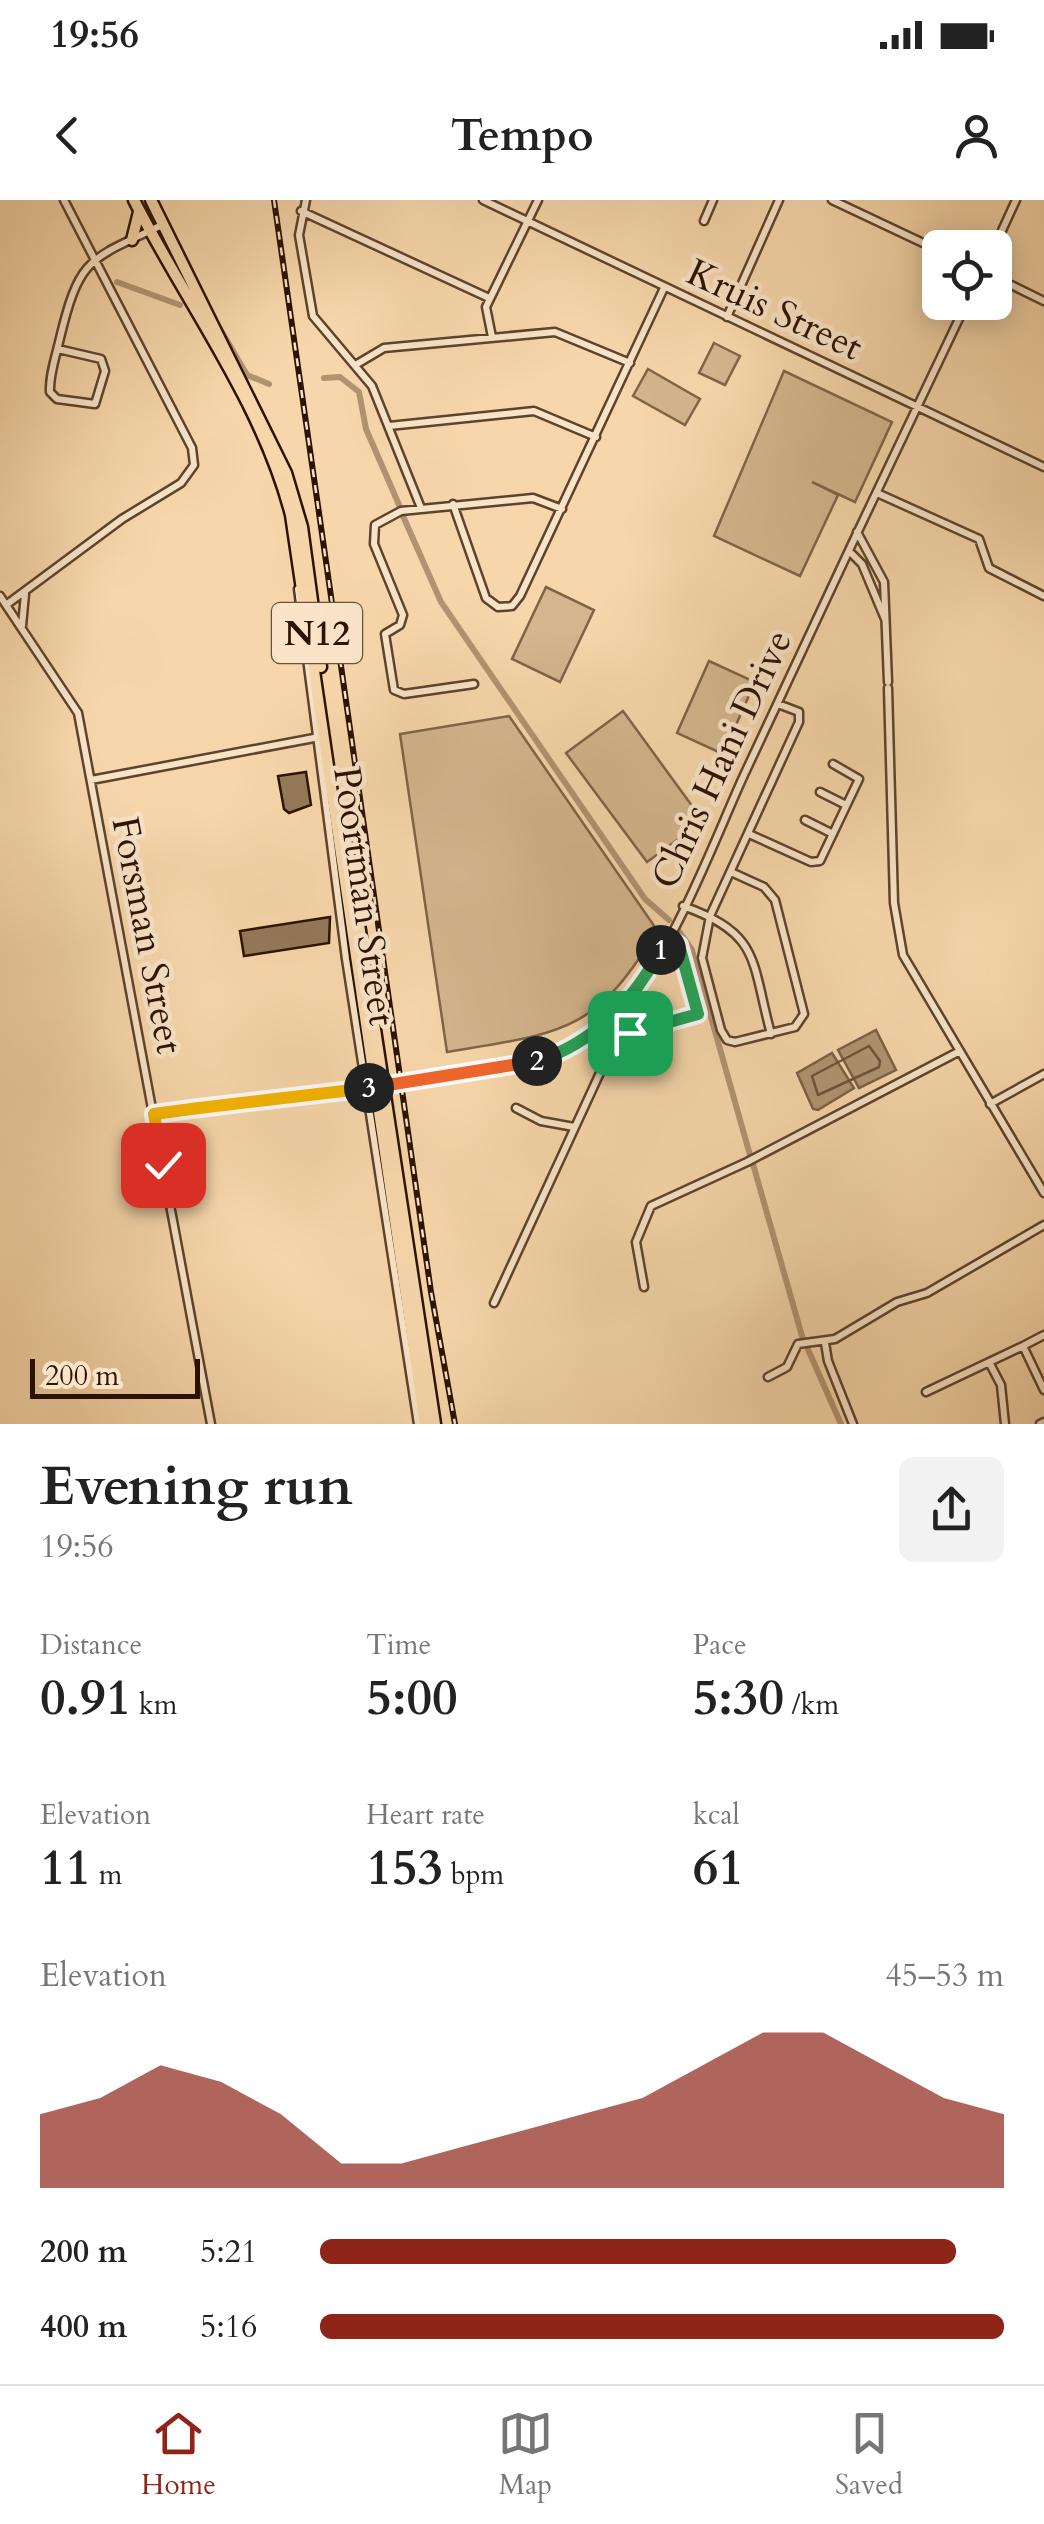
<!DOCTYPE html>
<meta charset="utf-8">
<style>
:root{--surface:#fff;--page:#f2f2f2;--text:#222;--muted:#767676;--line:#e0e0e0;--accent:#8f2418}
body{margin:0;font-family:Cardo,serif;background:var(--page);color:var(--text);height:100vh;display:flex;flex-direction:column;font-size:38px;white-space:nowrap}
*{box-sizing:border-box;margin:0}
p{font-size:32px;color:var(--muted)}
.icon{flex:none;width:55px;height:55px;fill:none;stroke:currentColor;stroke-width:2;stroke-linecap:round;stroke-linejoin:round}
.map{position:relative;height:1224px;overflow:hidden}
.side{display:flex;flex-direction:column;background:var(--surface);flex:1}
.side>*{flex:none}
.fabs{position:absolute;left:922px;top:30px;display:grid;gap:20px}
.fabs a{display:grid;place-items:center;width:90px;height:90px;border-radius:15px;background:var(--surface);box-shadow:0 5px 25px #0003;font-size:50px}
.scale{position:absolute;left:30px;bottom:25px;width:170px;box-sizing:border-box;padding-left:10px;border:5px solid #2c1202;border-top:0;font-size:28px;line-height:35px;white-space:nowrap;color:#2c1202;-webkit-text-stroke:8px #f9e4c8;paint-order:stroke}
.pin{position:absolute;display:grid;place-items:center;width:85px;height:85px;color:#fff;margin:-42px;border-radius:20px;box-shadow:0 5px 15px #0006}
.km{position:absolute;width:50px;height:50px;margin:-25px;border-radius:50%;background:#222;color:#fff;font-size:28px;line-height:50px;text-align:center}
.round{display:grid;place-items:center;flex:none;width:105px;height:105px;border-radius:15px;background:var(--page)}
.headline{display:flex;align-items:center;justify-content:space-between;height:170px;padding:0 40px}
h1{font-size:55px;font-weight:700;line-height:75px}
.metrics{display:grid;grid-template-columns:repeat(3,1fr);gap:15px;height:170px;padding:10px 40px}
.metrics div{display:grid;align-content:center}
.metrics b{font-size:50px;font-weight:700}
.metrics small{font-size:28px;font-weight:400}
.metrics p{font-size:28px}
.chart{height:280px;padding:20px 40px}
.chart p{display:flex;justify-content:space-between}
.chart svg{width:100%;height:180px;margin-top:10px;fill:var(--accent);opacity:.7}
ul{padding:0 40px;list-style:none;font-size:32px}
li{display:grid;grid-template-columns:160px 120px 1fr;align-items:center;height:75px}
li i{height:25px;border-radius:12px;background:var(--accent)}
.status{display:flex;justify-content:space-between;align-items:center;height:70px;padding:0 50px;background:var(--surface);direction:ltr}
.status svg{height:28px;fill:currentColor}
header{display:flex;justify-content:space-between;align-items:center;height:130px;padding:0 40px;background:var(--surface);font-size:45px;font-weight:700}
.tabs{display:flex;justify-content:space-around;align-items:center;height:140px;border-top:2px solid var(--line);background:var(--surface);font-size:28px;color:var(--muted)}
.tabs a{display:grid;justify-items:center;gap:5px}
.tabs .selected{color:var(--accent)}
.map>svg:first-child{display:block}
.green{fill:#d4b58d;stroke:#806448;stroke-width:2.5}
.water{fill:#b19371;stroke:#7c5f45;stroke-width:2.5}
.lines{fill:none;stroke-linecap:round;stroke-linejoin:round}
.shore{stroke:#6e523a;stroke-width:2.5}
.canal{stroke:#b19371;stroke-width:6}
.building{fill:#957859;stroke:#2c1202;stroke-width:2.5}
.minor-casing{stroke:#5e432c;stroke-width:11}
.highway-casing{stroke:#2c1202;stroke-width:15}
.minor{stroke:#f9e4c8;stroke-width:6}
.highway{stroke:#f6d6aa;stroke-width:10}
.rail-casing{stroke:#2c1202;stroke-width:6}
.rail{stroke:#f9e4c8;stroke-width:2.5;stroke-dasharray:8;stroke-linecap:butt}
.minor-bridge-casing{stroke:#5e432c;stroke-width:11;stroke-linecap:butt}
.minor-bridge{stroke:#f9e4c8;stroke-width:6}
.split-1-casing{stroke:#fff;stroke-width:20}
.split-2-casing{stroke:#fff;stroke-width:20}
.split-3-casing{stroke:#fff;stroke-width:20}
.split-4-casing{stroke:#fff;stroke-width:20}
.split-5-casing{stroke:#fff;stroke-width:20}
.split-1{stroke:#22a559;stroke-width:12}
.split-2{stroke:#22a559;stroke-width:12}
.split-3{stroke:#f0652b;stroke-width:12}
.split-4{stroke:#f5b400;stroke-width:12}
.split-5{stroke:#f5b400;stroke-width:12}
.labels{text-anchor:middle;stroke-width:9;stroke-linejoin:round;paint-order:stroke}
.shield{fill:#f9e4c8;stroke:#6a513d;stroke-width:2.5}
.shield-label{font-size:35px;font-weight:bold;fill:#2c1202}
.street-label{font-size:38px;fill:#2c1202;stroke:#f9e4c8}
</style>
<div class="status"><b>19:56</b><svg viewBox="0 0 49 12"><path d="M0 12V9h3v3zM5 12V6h3v6zM10 12V3h3v9zM15 12V0h3v12zM26 1h20v11H26zM47 4h2v5h-2z"/></svg></div>
<header><svg class="icon" aria-label="back" viewBox="0 0 24 24"><path d="M15 5l-7 7 7 7"/></svg>Tempo<svg class="icon" aria-label="person" viewBox="0 0 24 24"><circle cx="12" cy="8" r="4"/><path d="M4 21q1-7 8-7t8 7"/></svg></header>
<div class="map">
<svg width="1044" height="1224" viewBox="0 0 1044 1224">
<rect width="100%" height="100%" fill="#f6d6aa"/>
<filter id="stains"><feTurbulence type="fractalNoise" baseFrequency=".002" numOctaves="4"/><feColorMatrix values="0 0 0 0 .2 0 0 0 0 .09 0 0 0 0 .02 0 0 0 .5 -.17"/></filter>
<radialGradient id="worn" r=".72"><stop offset=".6" stop-color="#630" stop-opacity="0"/><stop offset="1" stop-color="#630" stop-opacity=".3"/></radialGradient>
<!-- green -->
<path class="green" d="M714 143 740 156 725 185 699 173Z
M648 169 700 199 685 225 633 196Z
M784 171 892 222 855 302 812 282 838 295 800 376 714 336Z
M546 387 594 410 560 482 512 459Z
M709 461 755 482 723 554 677 533Z
M623 511 703 621 647 662 566 553Z
M509 516 657 730C595 835 560 833 447 852L400 534Z"/>
<!-- water -->
<path class="water" d="M876 830 896 870 859 888 838 850Z
M832 853 854 888 818 910 813 909 797 873Z"/>
<g class="lines">
<!-- shore -->
<path class="shore" d="M869 846 880 861 879 867 818 895 812 876Z"/>
<!-- canal -->
<path class="canal" d="M117 82 180 105
M216 122 247 175 269 184
M324 178 340 177 359 192 366 229 400 307
M403 316 441 402 645 699 669 720
M676 727 692 750 750 955
M753 964 802 1136 841 1224"/>
</g>
<!-- building -->
<path class="building" d="M306 572 311 605 289 613 284 609 278 576Z
M330 717 329 743 244 756 240 731Z"/>
<g class="lines">
<defs>
<path id="minor" d="M306 0 299 35 313 116 372 186 421 308
M483 0 1044 267
M832 0 940 51
M301 11 489 98
M704 21 713 0
M994 48 1016 0
M995 77 1044 101
M727 117 779 0
M492 137 486 107 538 0
M58 149 101 159 105 171 95 204 57 199 50 192C49 175 56 156 60 138 80 55 90 60 164 24
M357 164 384 148 555 132 630 163
M389 226 534 211 596 237
M877 293 979 339 989 368 1044 396
M453 304 486 398 498 407 512 406 520 396 664 88
M857 332 884 382 888 482
M849 351 862 364 885 419
M298 389 346 759 418 1224
M0 396 78 513 211 1224
M6 405 122 319 181 283 194 265 192 248 64 0
M22 426 25 394
M474 484 404 494 394 490 385 434 400 425 403 415 374 344 375 325 401 311 533 298 562 309
M888 488 894 703 903 755 1044 993
M91 580 314 538
M820 592 846 605
M805 620 833 634
M749 634 811 662 820 661 859 579 833 564
M731 672 764 687 775 700 804 814 795 827 735 842 727 840 721 830 702 758 710 716 799 522V512L778 504
M683 706C761 734 751 760 771 834
M413 881C484 873 555 869 611 819 669 766 711 647 744 575 817 417 892 259 967 102
M990 904 1044 874
M516 908 541 921 574 927
M153 914 346 891
M644 1087 636 1042 651 1006 747 962 958 852
M494 1103 611 849 635 831 698 814 680 748 667 738
M1044 1135 1023 1146 1044 1190
M825 1143 828 1161 853 1224
M989 1162 1001 1185 1005 1224
M768 1177 787 1167 798 1144 835 1139 897 1102 927 1093 1044 1025
M926 1192 1023 1146
M1040 1224 1044 1222"/>
<path id="highway" d="M134 0C186 103 262 202 291 315L425 1224
M151 0 286 273 302 327 321 467
M132 40 139 12
M345 632 435 1224"/>
</defs>
<!-- minor casing -->
<use href="#minor" class="minor-casing"/>
<!-- highway casing -->
<use href="#highway" class="highway-casing"/>
<!-- minor -->
<use href="#minor" class="minor"/>
<!-- highway -->
<use href="#highway" class="highway"/>
<defs>
<path id="rail" d="M274 0 431 1092 455 1224"/>
</defs>
<!-- rail casing -->
<use href="#rail" class="rail-casing"/>
<!-- rail -->
<use href="#rail" class="rail"/>
<defs>
<path id="minor-bridge" d="M346 891 413 881"/>
</defs>
<!-- minor-bridge casing -->
<use href="#minor-bridge" class="minor-bridge-casing"/>
<!-- minor-bridge -->
<use href="#minor-bridge" class="minor-bridge"/>
</g>
<g class="lines">
<defs>
<path id="split-1" d="M630 833 698 814 679 745 668 738 661 750"/>
<path id="split-2" d="M537 861C594 843 632 802 661 750"/>
<path id="split-3" d="M369 888 537 861"/>
<path id="split-4" d="M199 908 369 888"/>
<path id="split-5" d="M163 965 154 914 199 908"/>
</defs>
<!-- split-1 casing -->
<use href="#split-1" class="split-1-casing"/>
<!-- split-2 casing -->
<use href="#split-2" class="split-2-casing"/>
<!-- split-3 casing -->
<use href="#split-3" class="split-3-casing"/>
<!-- split-4 casing -->
<use href="#split-4" class="split-4-casing"/>
<!-- split-5 casing -->
<use href="#split-5" class="split-5-casing"/>
<!-- split-1 -->
<use href="#split-1" class="split-1"/>
<!-- split-2 -->
<use href="#split-2" class="split-2"/>
<!-- split-3 -->
<use href="#split-3" class="split-3"/>
<!-- split-4 -->
<use href="#split-4" class="split-4"/>
<!-- split-5 -->
<use href="#split-5" class="split-5"/>
</g>
<g class="labels">
<!-- shield labels -->
<rect class="shield" x="272" y="403" width="90" height="60" rx="8"/>
<g class="shield-label">
<text x="317" y="445">N12</text>
</g>
<!-- street labels -->
<g class="street-label">
<text transform="translate(775 109) rotate(25)" y="13">Kruis Street</text>
<text transform="translate(721 559) rotate(-65)" y="13">Chris Hani Drive</text>
<text transform="translate(365 696) rotate(82)" y="13">Poortman Street</text>
<text transform="translate(148 735) rotate(79)" y="13">Forsman Street</text>
</g>
</g>
<rect width="100%" height="100%" filter="url(#stains)"/>
<rect width="100%" height="100%" fill="url(#worn)"/>
</svg>
<div class="fabs">
<a><svg class="icon" aria-label="locate" viewBox="0 0 24 24"><circle cx="12" cy="12" r="6"/><path d="M12 2v4M12 18v4M2 12h4M18 12h4"/></svg></a>
</div>
<div class="scale">200 m</div>
<div class="pin" style="left:630px;top:833px;background:#1e9e55"><svg class="icon" aria-label="arrive" viewBox="0 0 24 24"><path d="M6 21V4h12l-3 4 3 4H6"/></svg></div>
<div class="pin" style="left:163px;top:965px;background:#d93025"><svg class="icon" aria-label="check" viewBox="0 0 24 24"><path d="M5 12l5 5 9-10"/></svg></div>
<b class="km" style="left:661px;top:750px">1</b>
<b class="km" style="left:537px;top:861px">2</b>
<b class="km" style="left:369px;top:888px">3</b>
</div>
<section class="side">
<div class="headline"><div><h1>Evening run</h1><p>19:56</p></div><a class="round"><svg class="icon" aria-label="share" viewBox="0 0 24 24"><path d="M12 15V3M7 8l5-5 5 5M5 13v7h14v-7"/></svg></a></div>
<div class="metrics">
<div><p>Distance</p><b>0.91<small> km</small></b></div>
<div><p>Time</p><b>5:00</b></div>
<div><p>Pace</p><b>5:30<small> /km</small></b></div>
</div>
<div class="metrics">
<div><p>Elevation</p><b>11<small> m</small></b></div>
<div><p>Heart rate</p><b>153<small> bpm</small></b></div>
<div><p>kcal</p><b>61</b></div>
</div>
<div class="chart"><p><span>Elevation</span>45–53 m</p>
<svg viewBox="0 0 160 44" preserveAspectRatio="none"><path d="M0 44V26L10 22L20 14L30 18L40 26L50 38L60 38L70 34L80 30L90 26L100 22L110 14L120 6L130 6L140 14L150 22L160 26V44z"/></svg>
</div>
<ul>
<li><b>200 m</b>5:21<i style="width:93%"></i></li>
<li><b>400 m</b>5:16<i style="width:100%"></i></li>
</ul>
</section>
<nav class="tabs">
<a class="selected"><svg class="icon" aria-label="home" viewBox="0 0 24 24"><path d="M3 11l9-7 9 7M6 9v11h12V9"/></svg>Home</a>
<a><svg class="icon" aria-label="map" viewBox="0 0 24 24"><path d="M3 6l6-2 6 2 6-2v14l-6 2-6-2-6 2zM9 4v14M15 6v14"/></svg>Map</a>
<a><svg class="icon" aria-label="saved" viewBox="0 0 24 24"><path d="M7 4h10v16l-5-4-5 4z"/></svg>Saved</a>
</nav>
